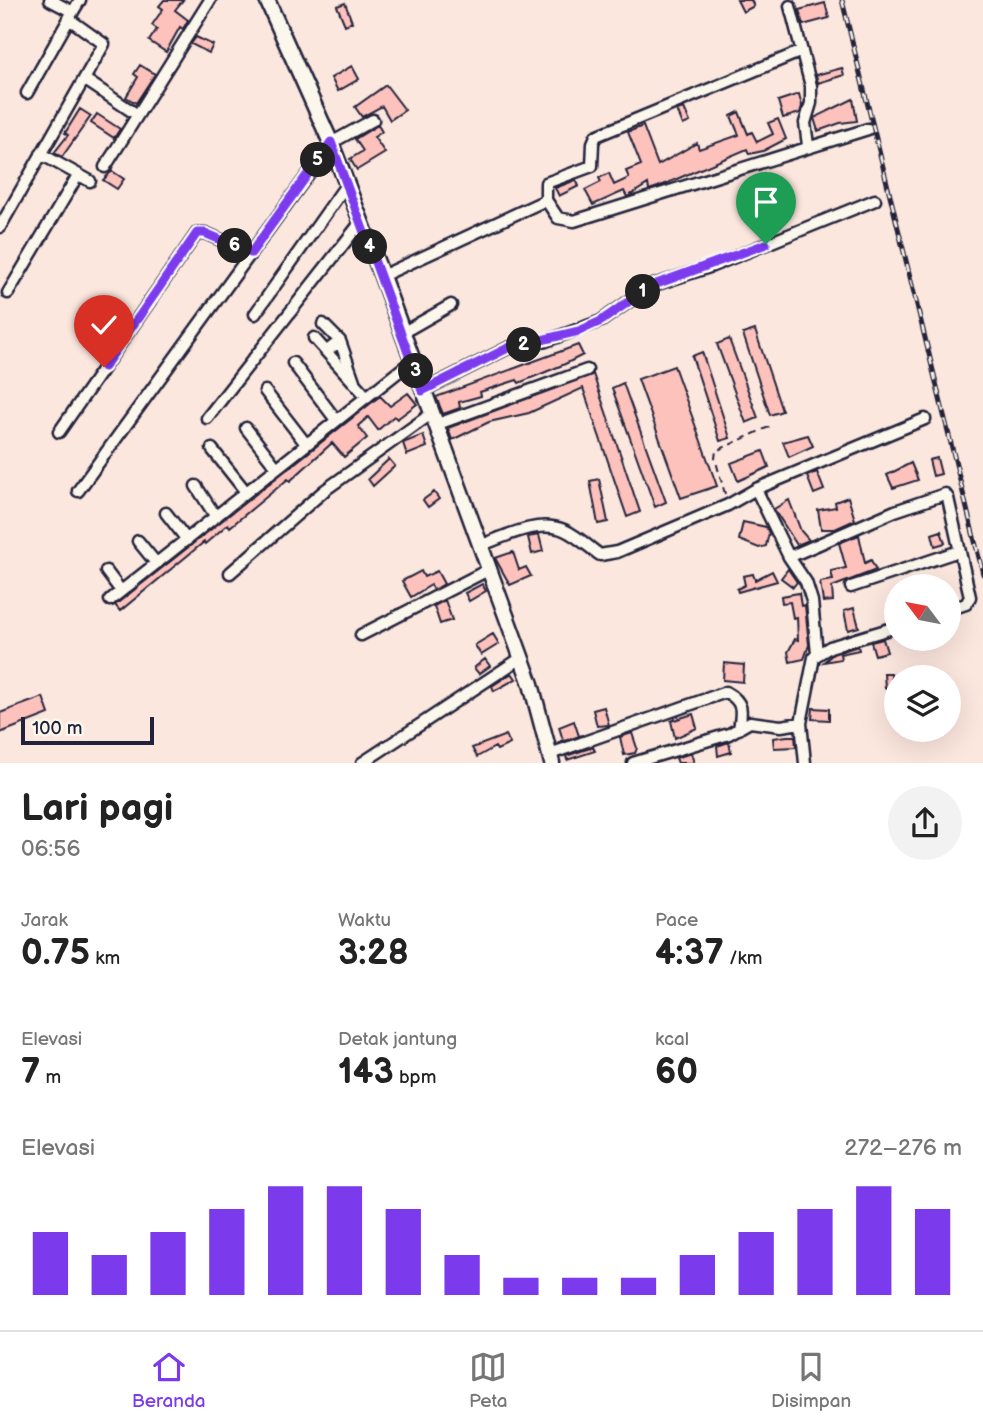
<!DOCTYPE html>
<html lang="id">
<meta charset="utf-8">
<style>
:root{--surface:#fff;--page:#f2f2f2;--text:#222;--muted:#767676;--line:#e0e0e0;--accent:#7c3aed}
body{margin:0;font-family:"Balsamiq Sans",sans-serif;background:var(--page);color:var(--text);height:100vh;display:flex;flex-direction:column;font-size:26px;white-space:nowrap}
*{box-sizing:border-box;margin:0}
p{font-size:23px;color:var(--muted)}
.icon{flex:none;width:38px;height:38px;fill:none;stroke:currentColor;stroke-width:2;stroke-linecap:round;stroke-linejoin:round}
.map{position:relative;height:763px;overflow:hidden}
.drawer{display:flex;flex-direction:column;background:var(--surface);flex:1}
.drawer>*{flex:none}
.needle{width:46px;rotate:302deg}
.buttons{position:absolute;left:884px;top:574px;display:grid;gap:14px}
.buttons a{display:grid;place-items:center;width:77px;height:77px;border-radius:50%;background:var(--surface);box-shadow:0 7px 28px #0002;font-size:35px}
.scale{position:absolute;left:21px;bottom:18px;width:133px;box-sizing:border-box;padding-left:7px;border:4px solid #22223b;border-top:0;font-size:19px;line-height:24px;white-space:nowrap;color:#22223b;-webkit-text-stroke:5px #fbf7ec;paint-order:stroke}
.pin{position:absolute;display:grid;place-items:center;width:60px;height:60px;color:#fff;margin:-72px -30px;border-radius:50% 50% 50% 0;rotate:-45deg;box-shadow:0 0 7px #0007}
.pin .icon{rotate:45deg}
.km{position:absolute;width:35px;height:35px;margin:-18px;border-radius:50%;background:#222;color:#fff;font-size:19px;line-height:35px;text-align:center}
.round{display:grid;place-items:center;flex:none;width:74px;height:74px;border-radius:37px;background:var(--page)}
.head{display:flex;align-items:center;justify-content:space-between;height:119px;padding:0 21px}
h1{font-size:38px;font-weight:700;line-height:52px}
.stats{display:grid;grid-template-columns:repeat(3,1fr);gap:10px;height:119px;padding:7px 21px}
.stats div{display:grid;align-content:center}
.stats b{font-size:35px;font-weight:700}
.stats small{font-size:19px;font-weight:400}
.stats p{font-size:19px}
.chart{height:196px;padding:14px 21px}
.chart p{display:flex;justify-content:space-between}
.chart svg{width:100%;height:126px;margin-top:7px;stroke:var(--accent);stroke-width:6}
.dock{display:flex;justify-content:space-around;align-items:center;height:98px;border-top:2px solid var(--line);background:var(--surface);font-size:19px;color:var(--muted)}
.dock a{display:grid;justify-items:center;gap:4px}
.dock .active{color:var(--accent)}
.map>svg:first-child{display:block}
.building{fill:#fec2bd;stroke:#22223b;stroke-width:2}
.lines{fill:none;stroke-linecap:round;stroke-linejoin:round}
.street-casing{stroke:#22223b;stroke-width:15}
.secondary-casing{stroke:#22223b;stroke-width:19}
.path{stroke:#22223b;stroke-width:2;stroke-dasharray:7 5;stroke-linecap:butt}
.street{stroke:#fbf7ec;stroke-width:10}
.secondary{stroke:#fbf7ec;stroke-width:14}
.rail-casing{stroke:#22223b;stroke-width:5}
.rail{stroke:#fbf7ec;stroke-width:2.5;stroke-dasharray:8;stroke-linecap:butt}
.route-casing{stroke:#fff;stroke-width:14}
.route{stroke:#7c3aed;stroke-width:9}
</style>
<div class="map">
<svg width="983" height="763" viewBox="0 0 983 763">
<rect width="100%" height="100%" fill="#fce7de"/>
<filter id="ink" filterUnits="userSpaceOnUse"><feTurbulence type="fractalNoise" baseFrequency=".0143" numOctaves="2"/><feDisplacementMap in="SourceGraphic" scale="14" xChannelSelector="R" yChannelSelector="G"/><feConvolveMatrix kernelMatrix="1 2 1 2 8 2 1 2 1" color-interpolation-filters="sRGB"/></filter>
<g filter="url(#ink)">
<!-- building -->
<path class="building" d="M164 0H183L175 10 188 20 183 29 180 27 166 52 149 41 157 29 152 25 163 9 159 6Z
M737 0H751L754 6 743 12Z
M345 3 352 22 345 25 337 6Z
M825 3 829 18 803 25 799 10Z
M196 37 213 45 209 53 191 44Z
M140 65 155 74 136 103 126 97 138 77 134 74Z
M352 66 359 79 338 91 331 78Z
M842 68 844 75 818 83 816 75Z
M386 85 405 110 390 120 382 106 362 117 355 107Z
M799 94 802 106 800 113 783 118 778 101Z
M853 99 857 121 840 123 818 131 814 118Z
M684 108 690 122 683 125 677 110Z
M80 109 91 116 62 157 54 153 68 135 65 133Z
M739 112 748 134 752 132 757 142 773 134 768 123 778 119 786 139 763 151 749 154 747 149 658 187 649 190 648 184 627 197 624 191 593 205 585 190 601 182 599 178 609 173 614 185 629 178 626 171 641 165 628 132 643 126 658 165 697 143 699 149 739 135 731 116Z
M97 114 120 129 114 138 91 123Z
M378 125 382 132 374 137 385 153 357 170 350 159 363 151 355 139Z
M112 171 124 179 117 189 103 180Z
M576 180 579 186 559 196 555 188Z
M755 330 782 411 770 415 743 334Z
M729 339 758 418 746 423 717 344Z
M578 345 583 355 565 364 519 383 517 380 480 392 481 396 459 402 460 408 443 414 436 397Z
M702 352 730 438 720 441 692 356Z
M674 366 717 486 681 498 638 379Z
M593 374 640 512 627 517 583 388 529 413 489 422 452 440 448 428Z
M623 383 666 502 655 507 612 388Z
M408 393 417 404 397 419 394 416 378 430 368 417 358 426 367 438 344 457 332 443 290 481 288 479 230 527 228 524 205 544 204 542 120 611 115 605 380 396 390 406Z
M423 435 427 447 407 455 403 443Z
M808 435 813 446 789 457 783 442Z
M763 451 769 467 738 481 731 463Z
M937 458 941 474 933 476 929 460Z
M389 459 395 466 373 486 368 479Z
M911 463 918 480 893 488 887 475Z
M817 472 824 490 814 494 807 476Z
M599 479 608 522 598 524 590 481Z
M434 492 439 499 428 507 423 500Z
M848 497 855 520 835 529H821L818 510 836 507 835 502Z
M789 500 801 531 809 540 797 545 774 509Z
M743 522 766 527 769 533 766 546 759 548 739 540Z
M941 531 945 543 935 546 932 534Z
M539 535 543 551 532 554 528 537Z
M859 535 865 563 871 560 876 570 832 587 833 601 823 602 820 582 833 580 831 571 846 568 839 543Z
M513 552 519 570 526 567 531 576 510 585 495 558Z
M788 569 797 582 793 587 781 578Z
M421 571 424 577 437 571 444 584 434 590 431 585 411 597 402 581Z
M772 571 777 581 738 592 737 589 745 585 743 576 753 574 755 580Z
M482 584 486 591 469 601 465 593Z
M799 593 801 606 805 605 809 645 804 659 790 662 788 652 795 639 798 640 797 617 793 618 790 602 782 603 781 596Z
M445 600 452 620 440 624 434 606Z
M854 608 859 627 848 630 844 611Z
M493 634 499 644 481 655 475 645Z
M883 639 887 652 875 655 871 642Z
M858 646 859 650 840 654 841 659 824 662 833 654Z
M485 659 490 666 479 674 474 668Z
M724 663 744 665 743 682 723 680Z
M512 673 516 679 494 691 492 686Z
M884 673H891L892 687 885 688Z
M43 697 49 714 0 733V713Z
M604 707 609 725 597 726 593 710Z
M813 708 829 709V720L812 719Z
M693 714 697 728 675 738 671 721Z
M574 721 579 736 583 735 558 743 563 740 559 727Z
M632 733 637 748 635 753 624 755 620 737Z
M506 735 510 744 497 750 495 747 477 757 472 748Z
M787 736H795L796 747 774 748 773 738Z
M729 742 731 752 718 756 717 746Z
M593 747 595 751 567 760 566 756Z
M691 753 694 763H678L676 758Z"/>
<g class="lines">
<defs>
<path id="street" d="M50 0 73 12
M790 6 811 86V103L805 123 808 145
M69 18 80 0
M84 79 133 112
M41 154 90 181
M105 167 210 0
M546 200V183L592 166 593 143 596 136 802 51
M0 227 104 44 69 19 27 93
M382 276 546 200 558 218 574 221 868 129
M8 293 78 175
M255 314 346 185
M323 324 340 341
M402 333 451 305
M314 338 367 397
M327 351 340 341 354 381
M293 363 336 420
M265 391 306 444
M422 391 508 348 546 341 601 321 651 286 712 266 875 200
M207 418 361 222
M435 425 587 370
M246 428 277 468
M59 432 197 233H205L251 253 331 143 373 120
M212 449 246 492
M196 486 216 517
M756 489 789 557 806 582 812 601 817 654
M78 491 251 253
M166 513 187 540
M138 541 156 563
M479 546C504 537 537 519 564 530 576 535 589 547 600 555L617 552 728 505 756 489 925 419
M789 557 895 511 945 494 948 498 970 597 966 604 948 610
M106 571 121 591
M230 573 325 490 431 414
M851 587 959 551
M110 600 412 361
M361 635 488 570
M550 754 726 692C744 702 742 711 739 729
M362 763 521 658
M633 763 729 734 750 722 781 726 801 723
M805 763 801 723 814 657 830 647 896 627"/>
<path id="secondary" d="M267 0 331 143 382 276 531 684 552 763"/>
</defs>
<!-- street casing -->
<use href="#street" class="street-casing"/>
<!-- secondary casing -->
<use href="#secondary" class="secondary-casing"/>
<!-- path -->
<path class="path" d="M725 494 715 458 716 451 771 426"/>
<!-- street -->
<use href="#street" class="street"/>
<!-- secondary -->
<use href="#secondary" class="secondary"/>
<defs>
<path id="rail" d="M842 0 983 574"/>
</defs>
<!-- rail casing -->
<use href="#rail" class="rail-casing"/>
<!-- rail -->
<use href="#rail" class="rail"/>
</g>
</g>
<g class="lines" filter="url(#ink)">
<defs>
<path id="route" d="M104 367 197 233H205L251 253 331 142 422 391 508 348 579 331 601 321 651 286 766 244"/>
</defs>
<!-- route casing -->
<use href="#route" class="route-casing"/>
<!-- route -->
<use href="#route" class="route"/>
</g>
</svg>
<div class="buttons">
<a><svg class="needle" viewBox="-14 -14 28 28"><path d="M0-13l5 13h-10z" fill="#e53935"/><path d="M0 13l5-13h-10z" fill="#767676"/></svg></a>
<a><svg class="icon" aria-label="layers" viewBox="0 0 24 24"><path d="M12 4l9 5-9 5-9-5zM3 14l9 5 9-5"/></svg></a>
</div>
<div class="scale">100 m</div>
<div class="pin" style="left:766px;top:244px;background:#1e9e55"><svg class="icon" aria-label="arrive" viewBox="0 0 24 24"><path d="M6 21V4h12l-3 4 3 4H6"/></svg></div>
<div class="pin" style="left:104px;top:367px;background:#d93025"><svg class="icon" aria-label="check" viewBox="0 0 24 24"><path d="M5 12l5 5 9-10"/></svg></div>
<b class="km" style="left:643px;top:292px">1</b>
<b class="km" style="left:524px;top:345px">2</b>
<b class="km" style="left:416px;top:371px">3</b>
<b class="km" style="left:370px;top:247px">4</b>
<b class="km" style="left:318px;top:160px">5</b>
<b class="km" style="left:235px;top:246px">6</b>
</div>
<section class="drawer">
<div class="head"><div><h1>Lari pagi</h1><p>06:56</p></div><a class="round"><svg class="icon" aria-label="share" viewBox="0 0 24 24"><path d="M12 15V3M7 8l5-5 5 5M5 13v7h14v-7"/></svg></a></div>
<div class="stats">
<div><p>Jarak</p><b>0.75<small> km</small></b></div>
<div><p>Waktu</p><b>3:28</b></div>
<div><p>Pace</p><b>4:37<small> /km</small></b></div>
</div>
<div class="stats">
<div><p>Elevasi</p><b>7<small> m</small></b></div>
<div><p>Detak jantung</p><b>143<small> bpm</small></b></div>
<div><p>kcal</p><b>60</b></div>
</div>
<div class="chart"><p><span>Elevasi</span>272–276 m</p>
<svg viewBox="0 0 160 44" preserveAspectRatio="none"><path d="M5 44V22M15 44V30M25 44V22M35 44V14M45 44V6M55 44V6M65 44V14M75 44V30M85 44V38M95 44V38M105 44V38M115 44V30M125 44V22M135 44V14M145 44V6M155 44V14"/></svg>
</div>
</section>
<nav class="dock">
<a class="active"><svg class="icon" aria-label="home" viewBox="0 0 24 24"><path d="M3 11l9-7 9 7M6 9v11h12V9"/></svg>Beranda</a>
<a><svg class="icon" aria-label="map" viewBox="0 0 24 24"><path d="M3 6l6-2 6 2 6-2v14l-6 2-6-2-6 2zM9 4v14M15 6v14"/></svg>Peta</a>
<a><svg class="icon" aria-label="saved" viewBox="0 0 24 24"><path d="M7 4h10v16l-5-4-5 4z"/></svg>Disimpan</a>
</nav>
